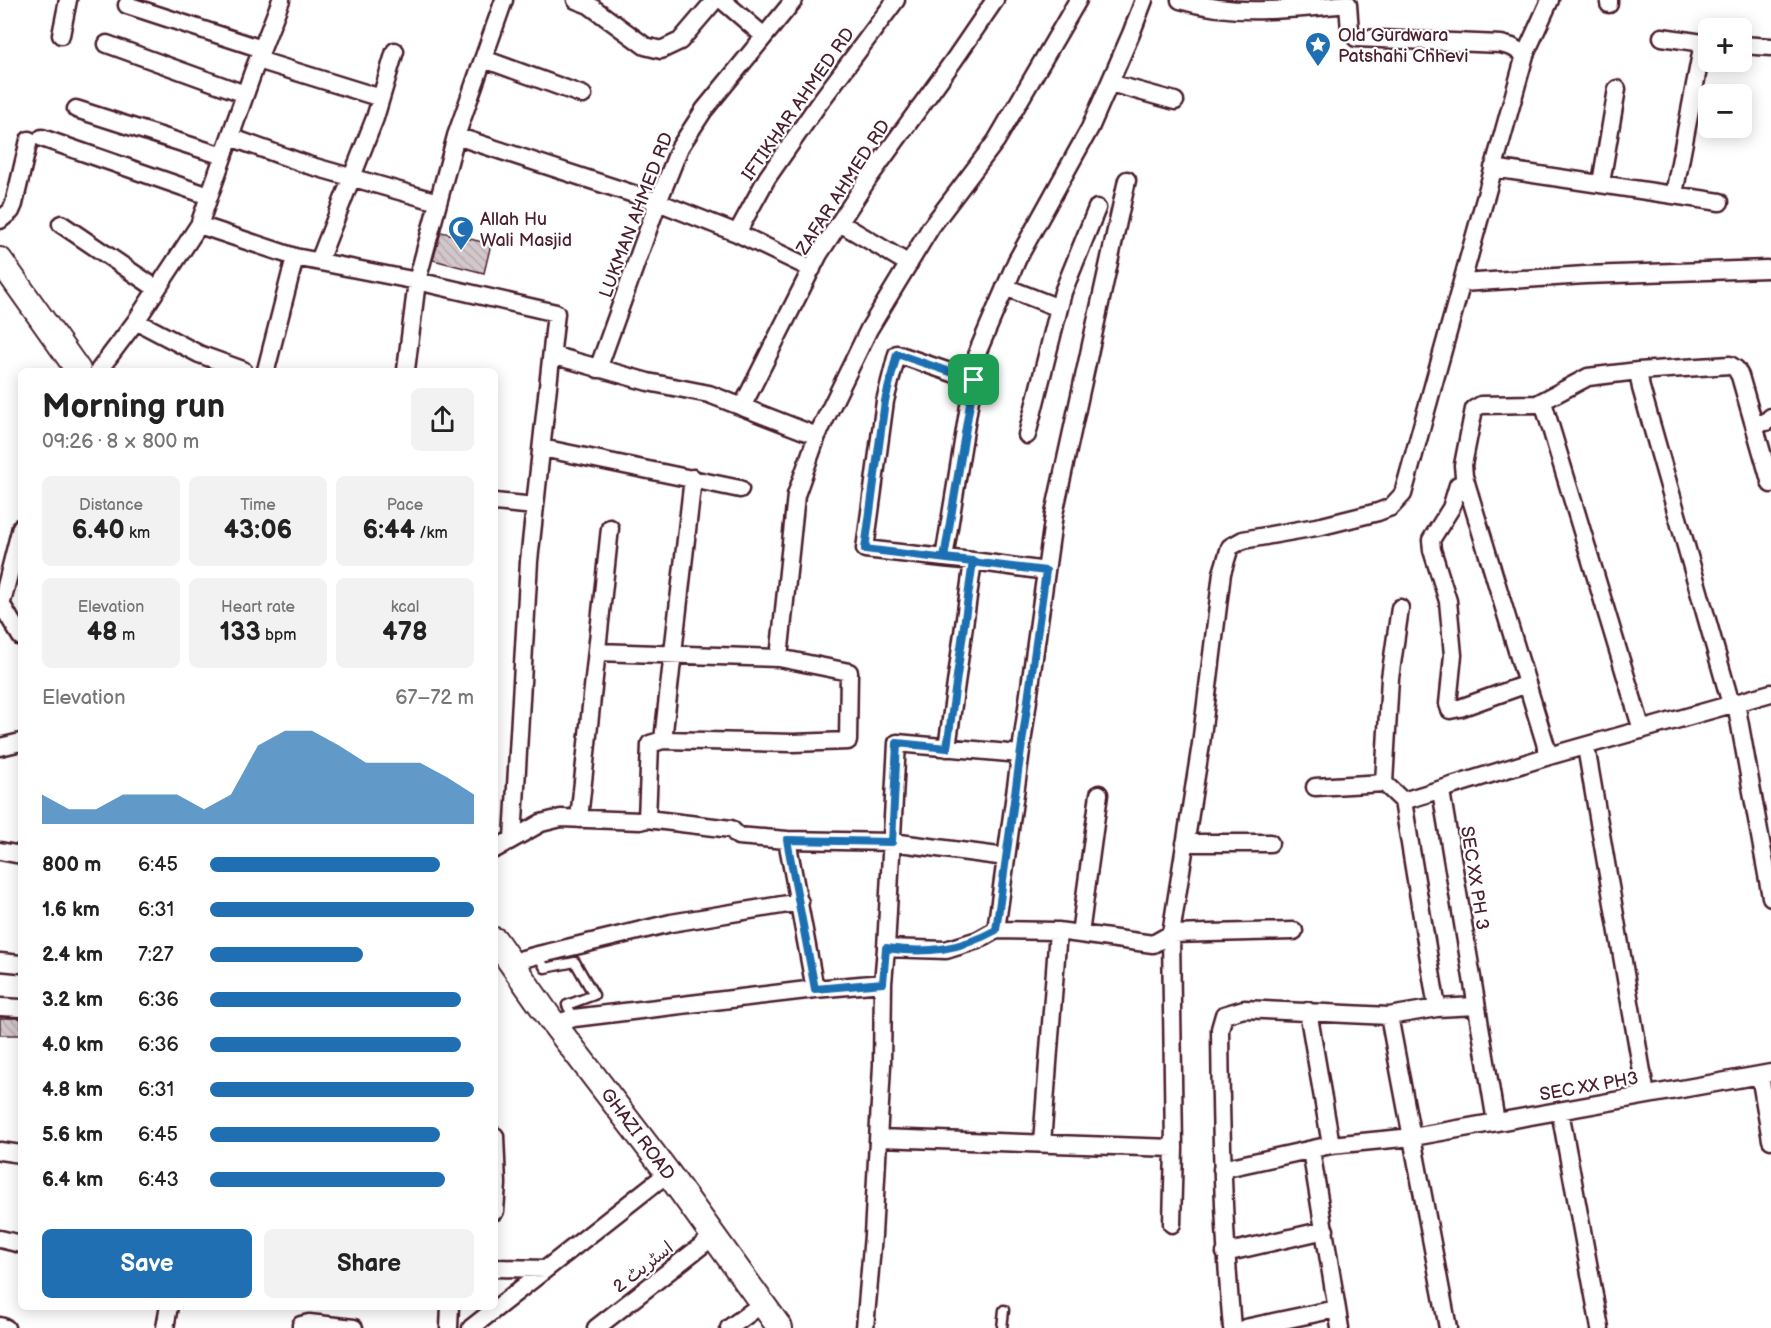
<!DOCTYPE html>
<meta charset="utf-8">
<style>
:root{--surface:#fff;--page:#f2f2f2;--text:#222;--muted:#767676;--accent:#1f6fb2}
body{margin:0;font-family:"Balsamiq Sans","Playpen Sans Arabic",sans-serif;background:var(--page);color:var(--text);height:100vh;display:flex;flex-direction:column;font-size:22px;white-space:nowrap}
*{box-sizing:border-box;margin:0}
p{font-size:20px;color:var(--muted)}
.icon{flex:none;width:33px;height:33px;fill:none;stroke:currentColor;stroke-width:2;stroke-linecap:round;stroke-linejoin:round}
.map{position:relative;flex:1;overflow:hidden}
.sheet{position:absolute;left:18px;top:368px;width:480px;height:942px;display:flex;flex-direction:column;background:var(--surface);border-radius:9px;box-shadow:0 3px 15px #0003}
.sheet>*{flex:none}
.controls{position:absolute;left:1698px;top:18px;display:grid;gap:12px}
.controls a{display:grid;place-items:center;width:54px;height:54px;border-radius:9px;background:var(--surface);box-shadow:0 3px 15px #0003;font-size:30px}
.pin{position:absolute;display:grid;place-items:center;width:51px;height:51px;color:#fff;margin:-26px;border-radius:12px;box-shadow:0 3px 9px #0006}
.round{display:grid;place-items:center;flex:none;width:63px;height:63px;border-radius:9px;background:var(--page)}
.overview{display:flex;align-items:center;justify-content:space-between;height:102px;padding:0 24px}
h1{font-size:33px;font-weight:700;line-height:45px}
.metrics{display:grid;grid-template-columns:repeat(3,1fr);gap:9px;height:102px;padding:6px 24px}
.metrics div{display:grid;align-content:center;border-radius:9px;background:var(--page);text-align:center}
.metrics b{font-size:26px;font-weight:700}
.metrics small{font-size:16px;font-weight:400}
.metrics p{font-size:16px}
.chart{height:168px;padding:12px 24px}
.chart p{display:flex;justify-content:space-between}
.chart svg{width:100%;height:108px;margin-top:6px;fill:var(--accent);opacity:.7}
.cta{display:flex;gap:12px;margin-top:auto;padding:12px 24px}
.cta a{flex:1;height:69px;border-radius:9px;background:var(--accent);color:#fff;font-size:24px;font-weight:700;line-height:69px;text-align:center}
.cta a+a{background:var(--page);color:var(--text)}
ul{padding:0 24px;list-style:none;font-size:20px}
li{display:grid;grid-template-columns:96px 72px 1fr;align-items:center;height:45px}
li i{height:15px;border-radius:8px;background:var(--accent)}
.map>svg:first-child{display:block}
.building{fill:url(#building-back-hatch);stroke:#4a1f2b;stroke-width:1.5}
.lines{fill:none;stroke-linecap:round;stroke-linejoin:round}
.lane-casing{stroke:#4a1f2b;stroke-width:13}
.street-casing{stroke:#4a1f2b;stroke-width:21}
.secondary-casing{stroke:#4a1f2b;stroke-width:28}
.lane{stroke:#fff;stroke-width:8}
.street{stroke:#fff;stroke-width:16}
.secondary{stroke:#fff;stroke-width:24}
.route-casing{stroke:#fff;stroke-width:12}
.route{stroke:#1f6fb2;stroke-width:8}
.labels{text-anchor:middle;stroke-width:4.5;stroke-linejoin:round;paint-order:stroke}
.poi-label{font-size:18px;fill:#4a1f2b;stroke:#fff;text-anchor:start}
.street-label{font-size:18px;fill:#4a1f2b;stroke:#fff}
</style>
<div class="map">
<svg width="1771" height="1328" viewBox="0 0 1771 1328">
<defs>
<pattern id="building-back-hatch" width="6" height="6" patternUnits="userSpaceOnUse" patternTransform="scale(1.5)"><rect width="6" height="6" fill="#d2c7cb"/><path d="M-1 5l2 2M0 0l6 6M5-1l2 2" fill="none" stroke="#b6aaae"/></pattern>
</defs>
<rect width="100%" height="100%" fill="#fff"/>
<filter id="ink" filterUnits="userSpaceOnUse"><feTurbulence type="fractalNoise" baseFrequency=".0167" numOctaves="2"/><feDisplacementMap in="SourceGraphic" scale="12" xChannelSelector="R" yChannelSelector="G"/><feConvolveMatrix kernelMatrix="1 2 1 2 8 2 1 2 1" color-interpolation-filters="sRGB"/></filter>
<g filter="url(#ink)">
<!-- building -->
<path class="building" d="M441 232 491 244 484 273 433 260Z
M0 1018H21V1035H0Z"/>
<g class="lines">
<defs>
<path id="lane" d="M538 955 545 968 575 962 594 995 567 1005 574 1018
M1002 1328 1004 1310"/>
<path id="street" d="M576 0 589 5 645 46 661 50 680 41 715 0
M722 0 764 36
M1180 0C1236 17 1291 9 1348 4L1350 31 1356 38 1501 44 1512 47 1525 55
M1609 4V0
M127 5 262 49
M61 35 68 0
M1662 37 1703 43
M107 44 245 94
M1742 45 1771 47
M484 59 583 95
M258 60 381 98
M1110 83 1175 101
M76 109 223 156
M456 136 658 202 737 233 812 269
M230 137 308 165 438 202
M42 138 209 196
M1493 168 1720 202
M1601 183 1617 89
M1674 194 1703 43H1708
M0 220 11 211 14 204 29 140
M840 223 909 264
M61 224 157 289
M199 225 295 257 417 281 556 313 529 561 513 838
M737 233 767 178 817 106 896 0
M319 261 375 118 395 51
M1462 283 1585 275 1767 269
M1005 287 1059 308
M136 321 199 354 243 370
M552 355 648 382 709 394 817 436 869 329 931 227 996 141 1078 0
M598 369 658 202 680 147 704 110 794 0
M99 370 136 321 199 225 253 72 281 0
M266 370 295 257
M406 370 417 281 456 136 504 0
M1638 371 1641 388 1731 704
M1543 402 1642 730
M742 407 819 254 868 179 954 60 995 0
M1755 424 1766 422 1771 417
M1027 435 1063 292 1097 208
M542 448 740 489
M1466 482 1458 485 1451 508 1431 540 1432 550 1448 601 1453 655 1448 704 1450 710 1460 708 1527 684
M495 502 535 506
M944 558 865 549 885 401 897 354 973 380
M973 561 1046 571
M0 602 21 637
M1400 608 1390 678 1384 783 1403 801 1437 1008
M0 610 21 527
M779 658 796 495 817 436
M1736 703 1771 897
M663 740 693 478
M0 747 21 742
M1586 747 1646 1095
M947 748 973 561 944 558 978 351 1017 260 1090 128 1131 34 1144 0
M1549 756 1464 476 1463 465 1474 409 1481 405 1537 404 1588 377 1638 371 1730 365 1736 369 1740 376 1771 484
M1315 787 1384 783
M1441 791 1496 1122
M1403 801 1549 756 1771 693
M579 819 610 528
M647 819 731 829 738 836 787 840
M1185 843H1270
M495 849 541 823 561 818 640 821 647 819 650 744 663 740 793 743 848 741 849 672 779 658 597 652
M0 851 21 855
M996 930 1054 514 1127 180
M1080 934 1099 794
M886 948 946 950 978 940 996 930 1058 931 1153 944 1171 934 1294 931
M0 962 21 964
M513 965 523 959 538 955 671 923 800 902
M815 989 787 840 892 842 1006 857
M0 1007 21 1008
M1308 1011 1331 1145
M1389 1016 1448 1328
M554 1024 574 1018 815 989 883 983
M1760 1075 1771 1140
M1560 1111 1600 1328
M495 1136 497 1184 495 1211
M879 1138 1174 1148
M1042 1143 1058 931
M1311 1150 1340 1328
M0 1151 21 1154
M1222 1169 1331 1145 1413 1137 1771 1073
M1172 1224 1174 1148 1171 934 1201 744 1222 573 1230 547 1243 540 1322 526 1378 512 1391 507 1403 494 1525 55 1550 0
M0 1239 21 1244
M1225 1253 1325 1230
M495 1268 546 1269
M0 1326 6 1328
M165 1328 169 1306
M301 1328V1325L309 1323 354 1328
M449 1328 450 1306
M471 1328 668 1173
M596 1328 714 1236
M729 1328 762 1304
M865 1328 873 1235 882 1065 883 983 886 948 897 743 1020 754
M1232 1328C1223 1228 1221 1129 1220 1029L1224 1015 1244 1009 1389 1016 1437 1008 1476 1006
M1245 1328 1336 1309"/>
<path id="secondary" d="M0 260 78 370
M495 940 554 1024 668 1173 780 1328"/>
</defs>
<!-- lane casing -->
<use href="#lane" class="lane-casing"/>
<!-- street casing -->
<use href="#street" class="street-casing"/>
<!-- secondary casing -->
<use href="#secondary" class="secondary-casing"/>
<!-- lane -->
<use href="#lane" class="lane"/>
<!-- street -->
<use href="#street" class="street"/>
<!-- secondary -->
<use href="#secondary" class="secondary"/>
</g>
</g>
<g class="lines" filter="url(#ink)">
<defs>
<path id="route" d="M974 380 944 558 973 561 947 748 897 743 892 842 787 840 815 989 883 983 886 948C927 954 960 950 996 930L1046 571 865 549 885 401 897 354 974 380"/>
</defs>
<!-- route casing -->
<use href="#route" class="route-casing"/>
<!-- route -->
<use href="#route" class="route"/>
</g>
<!-- icons -->
<defs>
<symbol id="sight-pin" viewBox="-11 -11 22 30"><path d="M0 17L-7.5 6A9.5 9.5 0 1 1 7.5 6Z" fill="#1f6fb2" stroke="#fff"/><path d="M0-6L1.8-2.2L6-1.7L2.9 1.2L3.7 5.4L0 3.3L-3.7 5.4L-2.9 1.2L-6-1.7L-1.8-2.2Z" fill="#fff"/></symbol>
<symbol id="mosque-pin" viewBox="-11 -11 22 30"><path d="M0 17L-7.5 6A9.5 9.5 0 1 1 7.5 6Z" fill="#1f6fb2" stroke="#fff"/><path d="M3.5-4.9A6 6 0 1 0 3.5 4.9A5 5 0 1 1 3.5-4.9Z" fill="#fff"/></symbol>
</defs>
<g fill-rule="evenodd">
<use href="#sight-pin" x="1303" y="30" width="30" height="40"/>
<use href="#mosque-pin" x="446" y="214" width="30" height="40"/>
</g>
<g class="labels">
<!-- poi labels -->
<g class="poi-label">
<text x="1338" y="41">Old Gurdwara<tspan x="1338" dy="21">Patshahi Chhevi</tspan></text>
<text x="480" y="225">Allah Hu<tspan x="480" dy="21">Wali Masjid</tspan></text>
</g>
<!-- street labels -->
<g class="street-label">
<text transform="translate(798 104) rotate(-55)" y="6">IFTIKHAR AHMED RD</text>
<text transform="translate(843 187) rotate(-57)" y="6">ZAFAR AHMED RD</text>
<text transform="translate(636 215) rotate(-69)" y="6">LUKMAN AHMED RD</text>
<text transform="translate(1475 878) rotate(81)" y="6">SEC XX PH 3</text>
<text transform="translate(1589 1086) rotate(-10)" y="6">SEC XX PH3</text>
<text transform="translate(638 1134) rotate(53)" y="6">GHAZI ROAD</text>
<text transform="translate(643 1267) rotate(-38)" y="6">اسٹریٹ 2</text>
</g>
</g>
</svg>
<div class="controls">
<a>+</a>
<a>−</a>
</div>
<div class="pin" style="left:974px;top:380px;background:#1e9e55"><svg class="icon" aria-label="arrive" viewBox="0 0 24 24"><path d="M6 21V4h12l-3 4 3 4H6"/></svg></div>
<section class="sheet">
<div class="overview"><div><h1>Morning run</h1><p>09:26 · 8 × 800 m</p></div><a class="round"><svg class="icon" aria-label="share" viewBox="0 0 24 24"><path d="M12 15V3M7 8l5-5 5 5M5 13v7h14v-7"/></svg></a></div>
<div class="metrics">
<div><p>Distance</p><b>6.40<small> km</small></b></div>
<div><p>Time</p><b>43:06</b></div>
<div><p>Pace</p><b>6:44<small> /km</small></b></div>
</div>
<div class="metrics">
<div><p>Elevation</p><b>48<small> m</small></b></div>
<div><p>Heart rate</p><b>133<small> bpm</small></b></div>
<div><p>kcal</p><b>478</b></div>
</div>
<div class="chart"><p><span>Elevation</span>67–72 m</p>
<svg viewBox="0 0 160 44" preserveAspectRatio="none"><path d="M0 44V32L10 38L20 38L30 32L40 32L50 32L60 38L70 32L80 12L90 6L100 6L110 12L120 19L130 19L140 19L150 25L160 32V44z"/></svg>
</div>
<ul>
<li><b>800 m</b>6:45<i style="width:87%"></i></li>
<li><b>1.6 km</b>6:31<i style="width:100%"></i></li>
<li><b>2.4 km</b>7:27<i style="width:58%"></i></li>
<li><b>3.2 km</b>6:36<i style="width:95%"></i></li>
<li><b>4.0 km</b>6:36<i style="width:95%"></i></li>
<li><b>4.8 km</b>6:31<i style="width:100%"></i></li>
<li><b>5.6 km</b>6:45<i style="width:87%"></i></li>
<li><b>6.4 km</b>6:43<i style="width:89%"></i></li>
</ul>
<div class="cta"><a>Save</a><a>Share</a></div>
</section>
</div>
